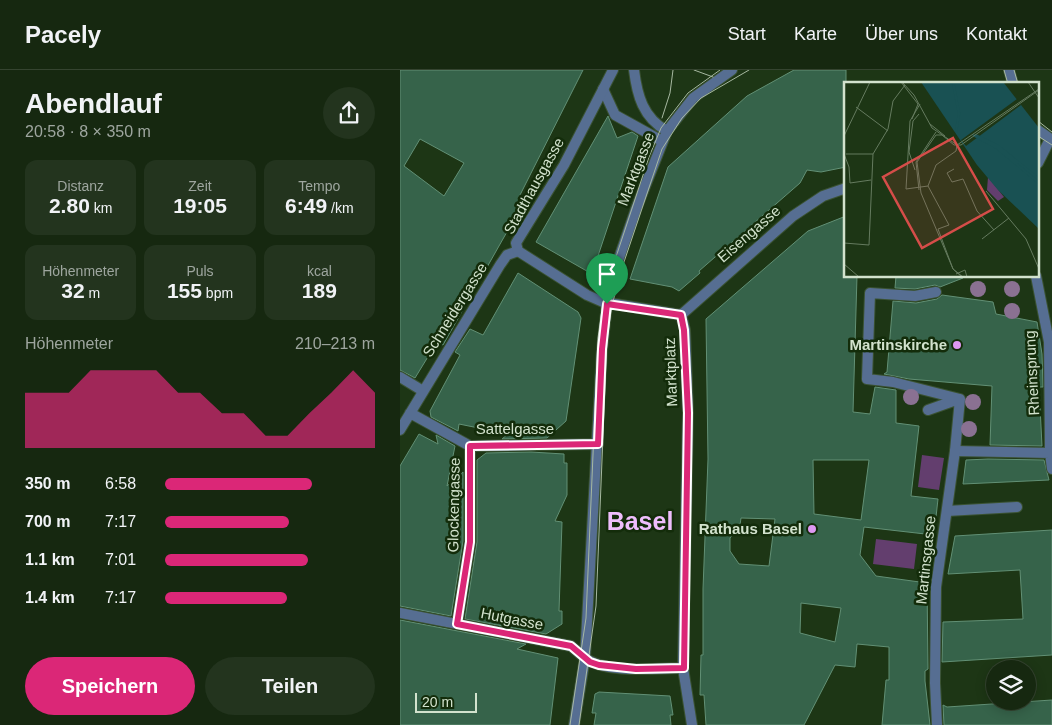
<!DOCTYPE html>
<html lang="de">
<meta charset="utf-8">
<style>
:root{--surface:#162810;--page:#23341e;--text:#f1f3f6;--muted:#9ea69f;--line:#354430;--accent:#db2777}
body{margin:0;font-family:Arial,sans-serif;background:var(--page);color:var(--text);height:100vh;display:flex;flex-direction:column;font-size:19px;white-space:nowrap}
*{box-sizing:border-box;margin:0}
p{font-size:16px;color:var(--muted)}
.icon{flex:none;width:28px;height:28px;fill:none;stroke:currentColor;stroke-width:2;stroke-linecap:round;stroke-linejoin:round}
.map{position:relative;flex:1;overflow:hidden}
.side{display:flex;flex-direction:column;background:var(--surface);width:400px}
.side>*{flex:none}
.controls{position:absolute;left:586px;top:590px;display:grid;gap:10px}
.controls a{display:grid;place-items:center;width:50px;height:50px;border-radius:50%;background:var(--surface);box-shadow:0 2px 12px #0003,0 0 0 1px var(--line);font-size:25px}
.scale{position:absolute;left:15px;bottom:12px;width:62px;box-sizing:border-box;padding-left:5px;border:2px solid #d2e2cd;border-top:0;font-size:14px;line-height:18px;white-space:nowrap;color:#d2e2cd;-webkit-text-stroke:4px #132c0a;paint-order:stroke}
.pin{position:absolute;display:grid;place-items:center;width:42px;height:42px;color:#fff;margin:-51px -21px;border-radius:50% 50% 50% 0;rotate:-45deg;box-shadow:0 0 5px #0007}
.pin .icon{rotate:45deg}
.round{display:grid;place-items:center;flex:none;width:52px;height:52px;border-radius:26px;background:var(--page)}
.summary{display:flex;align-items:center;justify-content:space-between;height:85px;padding:0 25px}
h1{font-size:28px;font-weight:800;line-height:38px}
.figures{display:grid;grid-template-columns:repeat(3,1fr);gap:8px;height:85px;padding:5px 25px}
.figures div{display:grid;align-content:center;border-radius:12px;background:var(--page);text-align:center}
.figures b{font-size:21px;font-weight:800}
.figures small{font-size:14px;font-weight:400}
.figures p{font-size:14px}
.chart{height:140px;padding:10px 25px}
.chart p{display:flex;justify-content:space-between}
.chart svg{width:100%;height:90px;margin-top:5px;fill:var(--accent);opacity:.7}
.cta{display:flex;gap:10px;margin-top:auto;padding:10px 25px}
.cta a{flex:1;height:58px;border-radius:30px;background:var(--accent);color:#fff;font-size:20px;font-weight:800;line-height:58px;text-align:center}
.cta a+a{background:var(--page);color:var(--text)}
ul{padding:0 25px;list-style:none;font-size:16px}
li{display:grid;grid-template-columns:80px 60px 1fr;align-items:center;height:38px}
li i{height:12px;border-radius:6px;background:var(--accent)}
header{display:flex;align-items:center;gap:30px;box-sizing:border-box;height:70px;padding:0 25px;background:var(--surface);border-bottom:1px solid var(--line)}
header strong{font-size:24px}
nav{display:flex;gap:28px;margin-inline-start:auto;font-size:18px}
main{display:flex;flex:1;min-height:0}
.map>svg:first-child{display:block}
.green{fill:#633e6e}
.building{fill:#36634a;stroke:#629075;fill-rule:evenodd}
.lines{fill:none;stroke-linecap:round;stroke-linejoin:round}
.service-casing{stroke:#3a5232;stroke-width:12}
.pedestrian-casing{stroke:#3a5232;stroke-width:12}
.minor-casing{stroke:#3a5232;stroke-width:12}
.service{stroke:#566e92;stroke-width:10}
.pedestrian{stroke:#566e92;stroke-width:10}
.minor{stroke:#566e92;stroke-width:10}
.tram{stroke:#a7b9a1;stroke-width:1}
.tree{fill:#8a7192}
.route-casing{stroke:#fff;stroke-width:10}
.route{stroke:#db2777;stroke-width:6}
.poi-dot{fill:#de98f2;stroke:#132c0a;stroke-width:2}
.labels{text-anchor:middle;stroke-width:5;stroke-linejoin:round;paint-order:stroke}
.street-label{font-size:15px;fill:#d2e2cd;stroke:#132c0a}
.poi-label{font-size:15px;font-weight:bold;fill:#d2e2cd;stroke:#132c0a;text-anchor:end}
.town-label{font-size:25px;font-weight:bold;fill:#efbefd;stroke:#132c0a}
.inset-river{fill:none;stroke:#195153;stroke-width:2.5}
.inset-road{fill:none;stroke:#657b5f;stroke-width:1}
.view{fill:#d54d49;fill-opacity:0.15;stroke:#d54d49;stroke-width:2.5}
.inset-edge{fill:none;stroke:#d2e2cd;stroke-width:2.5}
</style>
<header>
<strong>Pacely</strong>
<nav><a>Start</a><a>Karte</a><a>Über uns</a><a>Kontakt</a></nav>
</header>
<main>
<section class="side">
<div class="summary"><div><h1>Abendlauf</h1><p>20:58 · 8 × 350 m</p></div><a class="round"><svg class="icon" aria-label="share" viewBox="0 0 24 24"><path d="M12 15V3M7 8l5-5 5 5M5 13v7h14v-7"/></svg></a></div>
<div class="figures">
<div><p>Distanz</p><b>2.80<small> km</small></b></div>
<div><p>Zeit</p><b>19:05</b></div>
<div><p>Tempo</p><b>6:49<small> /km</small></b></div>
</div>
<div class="figures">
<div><p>Höhenmeter</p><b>32<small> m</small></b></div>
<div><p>Puls</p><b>155<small> bpm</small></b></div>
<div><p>kcal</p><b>189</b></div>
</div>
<div class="chart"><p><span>Höhenmeter</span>210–213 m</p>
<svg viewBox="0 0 160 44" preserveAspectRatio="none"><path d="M0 44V17L10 17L20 17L30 6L40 6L50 6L60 6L70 17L80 17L90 27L100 27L110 38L120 38L130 27L140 17L150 6L160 17V44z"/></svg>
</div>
<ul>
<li><b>350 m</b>6:58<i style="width:70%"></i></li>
<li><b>700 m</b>7:17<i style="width:59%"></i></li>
<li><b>1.1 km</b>7:01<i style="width:68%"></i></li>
<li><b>1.4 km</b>7:17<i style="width:58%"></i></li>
</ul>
<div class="cta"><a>Speichern</a><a>Teilen</a></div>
</section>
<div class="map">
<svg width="652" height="655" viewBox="0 0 652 655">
<rect width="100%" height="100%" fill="#1d3615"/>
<!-- green -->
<path class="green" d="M522 385 544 388 539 420 518 417Z
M476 469 517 474 514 499 473 494Z"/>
<!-- building -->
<path class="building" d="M0 0H183L119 127 125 130 43 275 37 272 15 308 0 300ZM20 69 64 93 44 126 4 96Z
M394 0H446V97L421 102 407 100 400 113 299 201 300 203 279 221 272 217 230 209 268 97 347 26Z
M208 46 217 68 232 62 238 66 192 204 136 172Z
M446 146V206H457L453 342 470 344 475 317 496 320V353L519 356 511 426 538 429 534 465 464 457 460 485 476 506 527 513 528 599 525 601V611L530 655H482L486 610H489V577L457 574 455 597 435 595 404 655H306L304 625H300L301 585H303V519L308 389 306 249 408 161ZM413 390H469L461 450 414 444ZM341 448 375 449 369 496 339 494 330 481V468L340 455ZM401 533 441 538 435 572 400 563Z
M118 203 178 242 181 248 166 351 147 368 102 369 108 364 59 354 58 361 31 347 30 341 60 285 55 282 70 259 83 265Z
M496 206H563V208L540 217 535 215 515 219 495 218Z
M542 225 593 232 596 244 637 252 642 284 643 317H639L642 376 590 375 592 316 509 309 484 304 487 302 493 231 516 233 537 229Z
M19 364 38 374 36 365 55 376 47 416 63 402V471L51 546 0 536V396Z
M131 382 164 384V393H167V425L155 451 162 452 159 541H162V554L146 564 65 549 77 472V390L86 383Z
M588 389 644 390 649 410 563 414 566 390Z
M652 460V585L542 592 543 552 623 549 620 500 548 504 555 466Z
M0 550 126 574 117 579 158 588 150 655H0Z
M199 622 270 626 273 645H270L271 655H194L196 643H192L195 624Z
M652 630V655H544L543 635 547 637Z"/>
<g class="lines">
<defs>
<path id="service" d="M234 0C237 25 243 48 267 61
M203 19 215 45 262 71
M547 441 617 437"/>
<path id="pedestrian" d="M636 206 649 272 650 383 652 399
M0 307 23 321
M10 343 70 376 198 374
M0 360 100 195 107 185 118 181
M555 381 650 383
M0 543 171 576 185 588
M57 554 70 472V376
M185 588 202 279 207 234
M283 598 292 655"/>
<path id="minor" d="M213 0 164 95 116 173 118 181 187 225 203 232 281 245
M609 0 613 14
M638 60 652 70
M638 93 650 69
M536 222 515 226 470 223 467 309 493 312 560 329
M207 234 218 191 236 139 267 61 293 28 332 0
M281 245 393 146 423 126 446 118
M528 340 559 329
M174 655 185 588C206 604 257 598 283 598L288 343 285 260 281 245
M537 655 535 613 536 517 555 381 560 329"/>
</defs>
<!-- service casing -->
<use href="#service" class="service-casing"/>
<!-- pedestrian casing -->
<use href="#pedestrian" class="pedestrian-casing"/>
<!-- minor casing -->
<use href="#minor" class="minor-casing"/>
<!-- service -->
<use href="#service" class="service"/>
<!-- pedestrian -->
<use href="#pedestrian" class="pedestrian"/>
<!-- minor -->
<use href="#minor" class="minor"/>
<!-- tram -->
<path class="tram" d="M294 0 313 7
M604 0 608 14
M614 0 618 14
M262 48 270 23 273 0
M638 51 652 62
M638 66 652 75
M170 655 186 548 198 268 203 232 214 193 249 87 261 58 288 23 320 0
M179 655 196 536 207 269 212 235 223 195 262 79 282 48 301 28 349 0"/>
</g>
<!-- trees -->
<g class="tree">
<circle cx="578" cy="219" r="8"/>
<circle cx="612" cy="219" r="8"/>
<circle cx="612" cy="241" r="8"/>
<circle cx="511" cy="327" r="8"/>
<circle cx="573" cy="332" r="8"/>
<circle cx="569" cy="359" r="8"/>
</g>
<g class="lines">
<defs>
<path id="route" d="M207 234 281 245 284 260 288 343 284 598 236 599 199 595 190 592 171 576 57 554 70 472V376L198 374 202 279Z"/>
</defs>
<!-- route casing -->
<use href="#route" class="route-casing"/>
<!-- route -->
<use href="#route" class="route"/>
</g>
<!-- markers -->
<g class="poi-dot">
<circle cx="557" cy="275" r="5"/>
<circle cx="412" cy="459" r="5"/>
</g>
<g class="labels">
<!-- street labels -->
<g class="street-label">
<text transform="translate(236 99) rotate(-69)" y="5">Marktgasse</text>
<text transform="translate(134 116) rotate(-61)" y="5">Stadthausgasse</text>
<text transform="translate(349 164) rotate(-41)" y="5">Eisengasse</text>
<text transform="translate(55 240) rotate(-58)" y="5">Schneidergasse</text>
<text transform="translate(271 302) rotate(-92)" y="5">Marktplatz</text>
<text transform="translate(632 303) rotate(-93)" y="5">Rheinsprung</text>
<text x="115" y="364">Sattelgasse</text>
<text transform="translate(54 435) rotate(-89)" y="5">Glockengasse</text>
<text transform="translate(526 490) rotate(-84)" y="5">Martinsgasse</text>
<text transform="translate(112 549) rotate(11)" y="5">Hutgasse</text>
</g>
<!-- poi labels -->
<g class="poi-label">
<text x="547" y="280">Martinskirche</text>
<text x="402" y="464">Rathaus Basel</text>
</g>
<!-- town labels -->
<g class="town-label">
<text x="240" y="460">Basel</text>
</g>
</g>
<!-- overview -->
<g transform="translate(444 12)">
<rect width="195" height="195" fill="#1d3615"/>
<path d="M144 95 160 115 154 119 143 108Z" fill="#633e6e"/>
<path d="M77 0 160 1 195 46V147L154 108 133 83Z" fill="#195153"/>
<path d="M173 17 177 23 122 64 117 58Z" fill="#1d3615"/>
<path class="inset-river" d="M109 0 115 32 112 50M129 53 153 66 195 101M131 53 154 64 195 97"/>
<path class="inset-road" d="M57 0 74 22 68 37M58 0 70 13 88 46 113 63 195 7M184 0 195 16M76 22 66 39 62 107 84 104M12 25 44 49M86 42 101 54M0 54 26 0M0 72 5 85 6 101 27 98M2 72H29M110 87 103 91 108 100 119 97M71 88 65 70 69 39 75 32M119 97 133 129 150 148M84 104 105 143 94 147 109 187 118 195M84 104 92 83 112 69 113 63M75 108 72 80 92 50M142 109 182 157 195 187M138 157 165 136M0 161 25 163 29 72 44 47 49 19 61 3M0 182 15 195M112 192 121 188 123 195M119 195 109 187 77 111 73 80 92 53H98L110 63H117L195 8"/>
<path class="view" d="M109 56 149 127 78 166 39 95Z"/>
<rect width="195" height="195" class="inset-edge"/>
</g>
</svg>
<div class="controls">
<a><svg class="icon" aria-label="layers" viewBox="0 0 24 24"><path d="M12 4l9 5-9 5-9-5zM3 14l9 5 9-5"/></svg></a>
</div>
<div class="scale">20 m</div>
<div class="pin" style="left:207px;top:234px;background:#1e9e55"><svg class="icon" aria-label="arrive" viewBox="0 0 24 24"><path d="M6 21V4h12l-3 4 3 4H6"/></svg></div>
</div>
</main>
